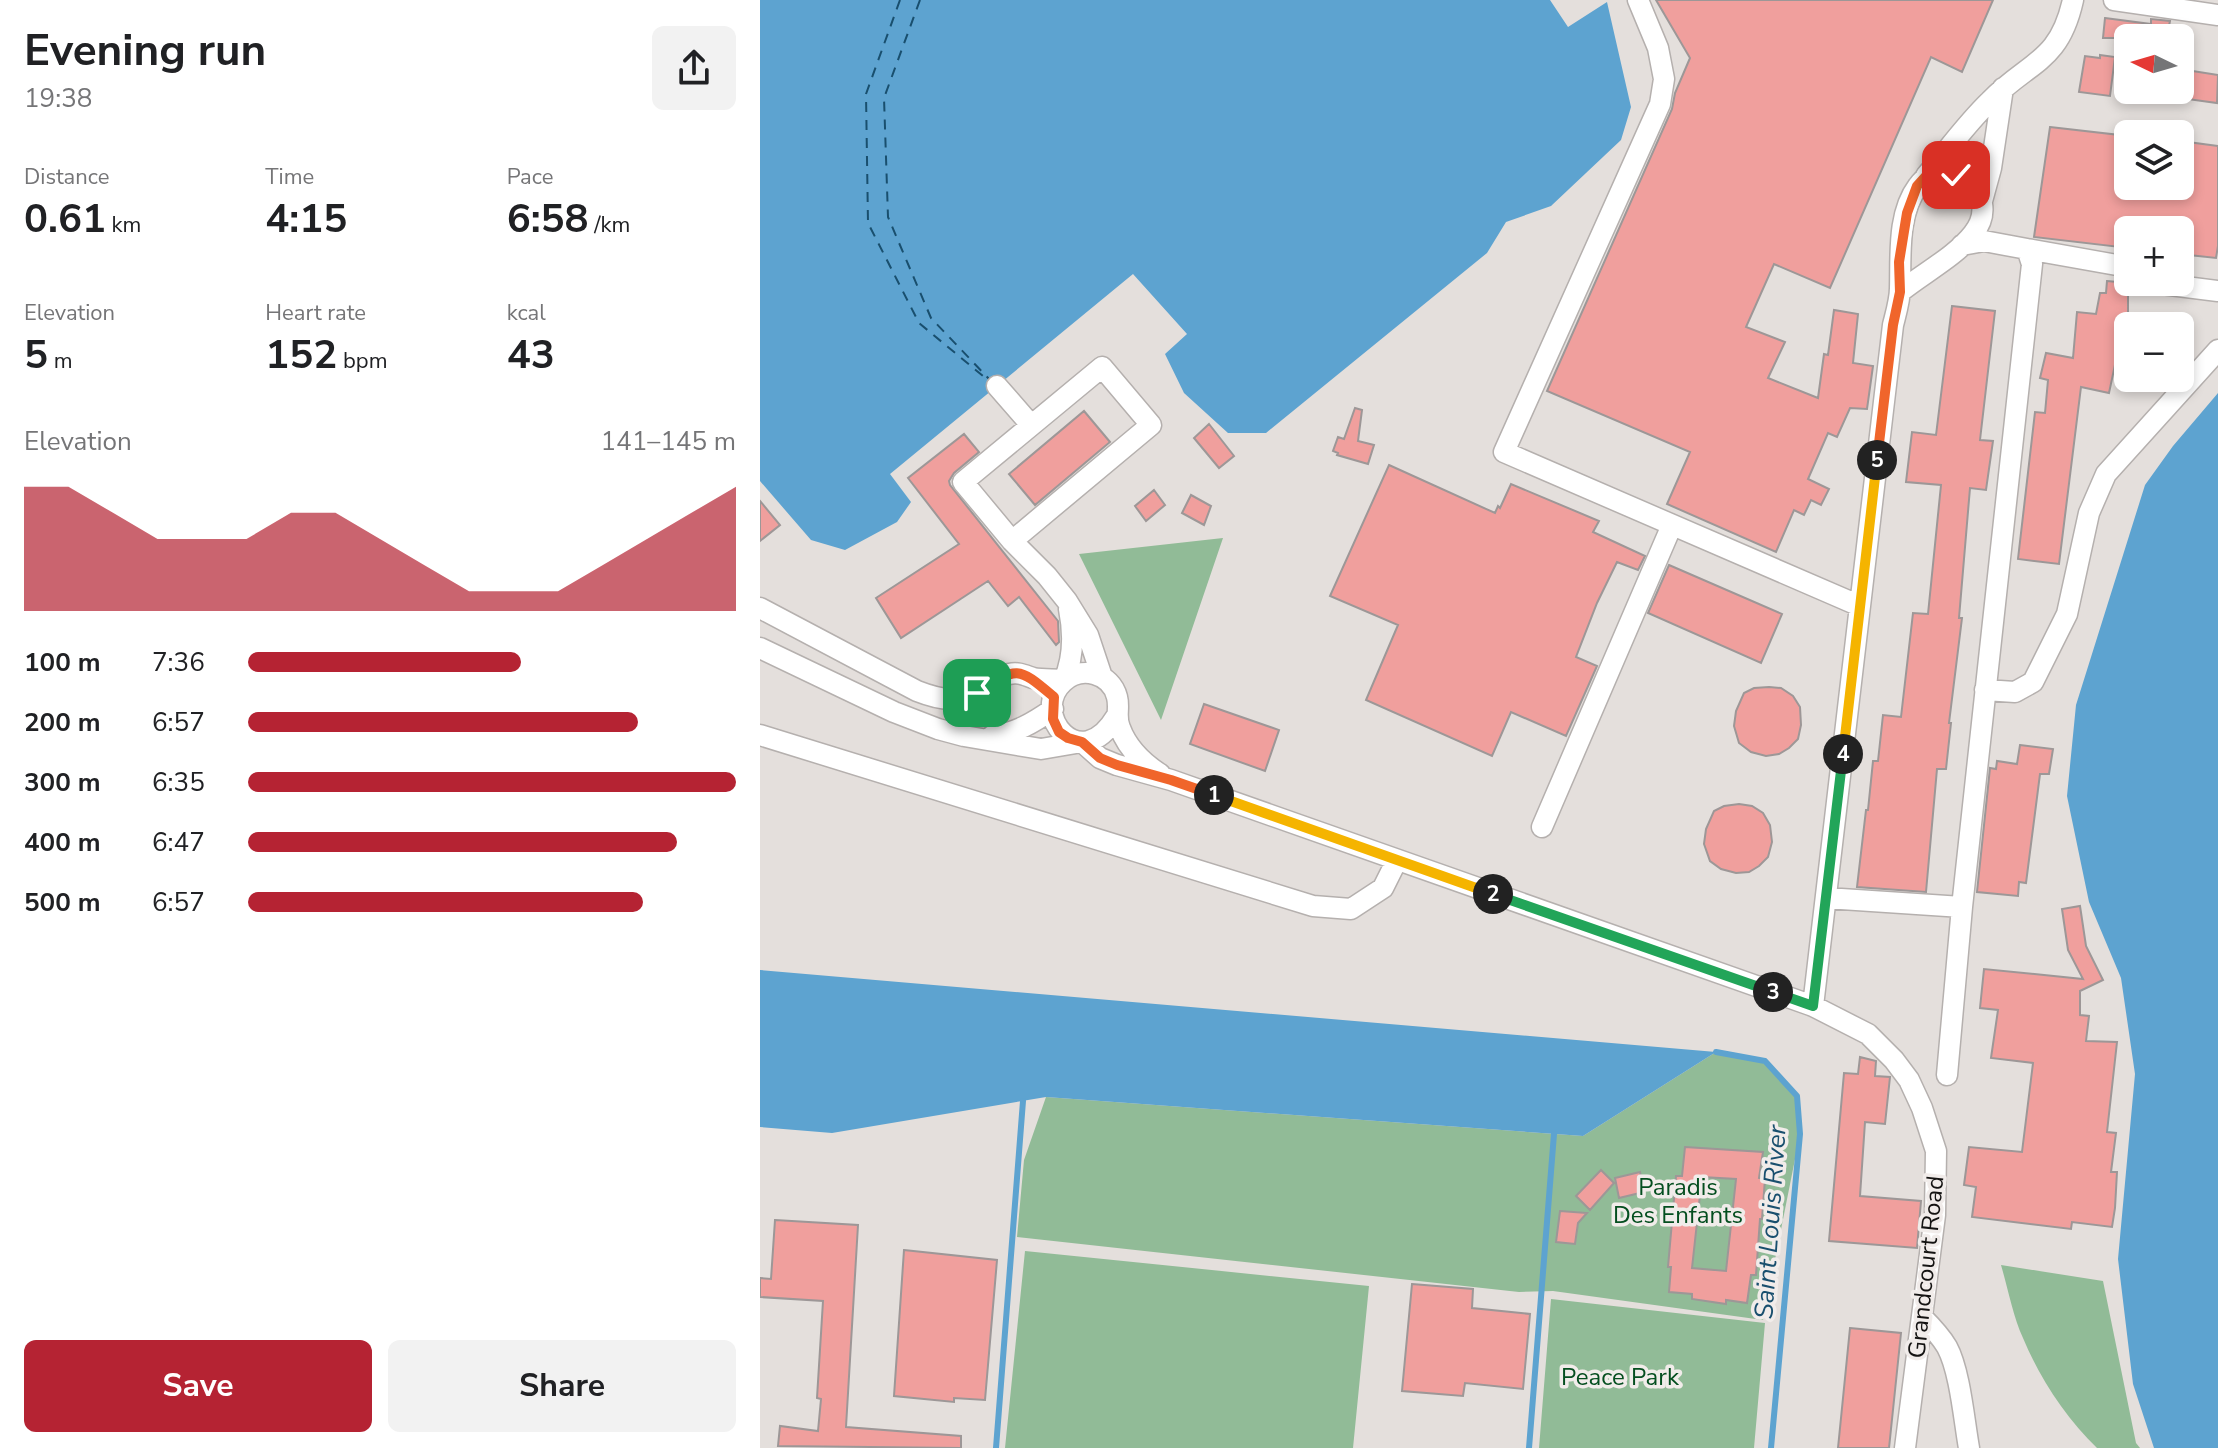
<!DOCTYPE html>
<meta charset="utf-8">
<style>
:root{--surface:#fff;--page:#f2f2f2;--text:#202124;--muted:#757577;--accent:#b52333}
body{margin:0;font-family:"Nunito Sans",sans-serif;background:var(--page);color:var(--text);height:100vh;display:flex;flex-direction:column;font-size:30px;white-space:nowrap}
*{box-sizing:border-box;margin:0}
p{font-size:26px;color:var(--muted)}
.icon{flex:none;width:44px;height:44px;fill:none;stroke:currentColor;stroke-width:2;stroke-linecap:round;stroke-linejoin:round}
.map{position:relative;flex:1;overflow:hidden}
.sheet{display:flex;flex-direction:column;background:var(--surface);width:760px}
.sheet>*{flex:none}
.needle{width:52px;rotate:275deg}
.buttons{position:absolute;left:1354px;top:24px;display:grid;gap:16px}
.buttons a{display:grid;place-items:center;width:80px;height:80px;border-radius:12px;background:var(--surface);box-shadow:0 4px 12px #0003;font-size:40px}
.pin{position:absolute;display:grid;place-items:center;width:68px;height:68px;color:#fff;margin:-34px;border-radius:16px;box-shadow:0 4px 12px #0006}
.km{position:absolute;width:40px;height:40px;margin:-20px;border-radius:50%;background:#222;color:#fff;font-size:22px;line-height:40px;text-align:center}
.round{display:grid;place-items:center;flex:none;width:84px;height:84px;border-radius:12px;background:var(--page)}
.summary{display:flex;align-items:center;justify-content:space-between;height:136px;padding:0 24px}
h1{font-size:44px;font-weight:700;line-height:60px}
.stats{display:grid;grid-template-columns:repeat(3,1fr);gap:12px;height:136px;padding:8px 24px}
.stats div{display:grid;align-content:center}
.stats b{font-size:40px;font-weight:700}
.stats small{font-size:22px;font-weight:400}
.stats p{font-size:22px}
.chart{height:224px;padding:16px 24px}
.chart p{display:flex;justify-content:space-between}
.chart svg{width:100%;height:144px;margin-top:8px;fill:var(--accent);opacity:.7}
.action{display:flex;gap:16px;margin-top:auto;padding:16px 24px}
.action a{flex:1;height:92px;border-radius:12px;background:var(--accent);color:#fff;font-size:32px;font-weight:700;line-height:92px;text-align:center}
.action a+a{background:var(--page);color:var(--text)}
ul{padding:0 24px;list-style:none;font-size:26px}
li{display:grid;grid-template-columns:128px 96px 1fr;align-items:center;height:60px}
li i{height:20px;border-radius:10px;background:var(--accent)}
main{display:flex;flex:1;min-height:0}
.map>svg:first-child{display:block}
.green{fill:#91bb97}
.water{fill:#5da3d0}
.lines{fill:none;stroke-linecap:round;stroke-linejoin:round}
.stream{stroke:#5da3d0;stroke-width:6}
.ferry{stroke:#194f6e;stroke-width:2;stroke-dasharray:10 8;stroke-linecap:butt}
.building{fill:#f09f9d;stroke:#9d9797;stroke-width:2;fill-rule:evenodd}
.minor-casing{stroke:#b5b0ae;stroke-width:23}
.minor{stroke:#fff;stroke-width:20}
.split-1-casing{stroke:#fff;stroke-width:16}
.split-2-casing{stroke:#fff;stroke-width:16}
.split-3-casing{stroke:#fff;stroke-width:16}
.split-4-casing{stroke:#fff;stroke-width:16}
.split-5-casing{stroke:#fff;stroke-width:16}
.split-6-casing{stroke:#fff;stroke-width:16}
.split-1{stroke:#f0652b;stroke-width:10}
.split-2{stroke:#f5b400;stroke-width:10}
.split-3{stroke:#22a559;stroke-width:10}
.split-4{stroke:#22a559;stroke-width:10}
.split-5{stroke:#f5b400;stroke-width:10}
.split-6{stroke:#f0652b;stroke-width:10}
.labels{text-anchor:middle;stroke-width:7;stroke-linejoin:round;paint-order:stroke}
.park-label{font-size:24px;fill:#044e1f;stroke:#f1ecea}
.street-label{font-size:24px;fill:#141312;stroke:#f1ecea}
.water-label{font-size:26px;font-style:italic;fill:#194f6e;stroke:#f1ecea}
</style>
<main>
<section class="sheet">
<div class="summary"><div><h1>Evening run</h1><p>19:38</p></div><a class="round"><svg class="icon" aria-label="share" viewBox="0 0 24 24"><path d="M12 15V3M7 8l5-5 5 5M5 13v7h14v-7"/></svg></a></div>
<div class="stats">
<div><p>Distance</p><b>0.61<small> km</small></b></div>
<div><p>Time</p><b>4:15</b></div>
<div><p>Pace</p><b>6:58<small> /km</small></b></div>
</div>
<div class="stats">
<div><p>Elevation</p><b>5<small> m</small></b></div>
<div><p>Heart rate</p><b>152<small> bpm</small></b></div>
<div><p>kcal</p><b>43</b></div>
</div>
<div class="chart"><p><span>Elevation</span>141–145 m</p>
<svg viewBox="0 0 160 44" preserveAspectRatio="none"><path d="M0 44V6L10 6L20 14L30 22L40 22L50 22L60 14L70 14L80 22L90 30L100 38L110 38L120 38L130 30L140 22L150 14L160 6V44z"/></svg>
</div>
<ul>
<li><b>100 m</b>7:36<i style="width:56%"></i></li>
<li><b>200 m</b>6:57<i style="width:80%"></i></li>
<li><b>300 m</b>6:35<i style="width:100%"></i></li>
<li><b>400 m</b>6:47<i style="width:88%"></i></li>
<li><b>500 m</b>6:57<i style="width:81%"></i></li>
</ul>
<div class="action"><a>Save</a><a>Share</a></div>
</section>
<div class="map">
<svg width="1458" height="1448" viewBox="0 0 1458 1448">
<rect width="100%" height="100%" fill="#e4dfdc"/>
<!-- green -->
<path class="green" d="M463 538 401 720 319 554Z
M956 1052 1005 1061 1037 1096 1040 1134 1003 1320 793 1291 759 1292 257 1237 264 1160 286 1097 823 1136Z
M265 1251 609 1286 593 1448H245Z
M1241 1265 1343 1281 1376 1443 1380 1448H1337C1306 1418 1280 1379 1263 1338 1253 1316 1248 1289 1241 1265Z
M791 1299 1005 1323 994 1448H779Z"/>
<!-- water -->
<path class="water" d="M0 0H790L808 27 847 2 871 107 861 140 791 206 746 222 727 253 506 433H468L424 393 405 354 427 334 373 274 130 474 151 502 137 522 85 550 51 540 0 481Z
M1458 393V1448H1394L1373 1384 1358 1259 1375 1074 1361 978 1329 902 1307 796 1316 705 1385 485 1413 446Z
M0 970 956 1052 823 1136 286 1097 72 1133 0 1127Z"/>
<g class="lines">
<!-- stream -->
<path class="stream" d="M956 1052 1005 1061 1037 1096 1040 1134 1011 1448
M236 1448 263 1101
M769 1448 794 1134"/>
<!-- ferry -->
<path class="ferry" d="M140 0 106 94 108 223 159 323 229 381
M160 0 124 98 128 217 171 318 230 380"/>
</g>
<!-- building -->
<path class="building" d="M896 0H1233L1202 72 1171 57 1070 288 1014 264 986 327 1025 342 1008 378 1058 398 1064 354 1068 355 1074 310 1098 314 1093 363 1113 366 1107 409 1090 408 1077 437 1068 433 1048 479 1069 489 1061 505 1051 500 1044 515 1034 510 1016 552 907 504 930 452 787 391 912 109 915 93 930 58Z
M1345 18 1391 24V19L1410 21 1409 26 1423 28 1422 38H1343Z
M1340 55 1355 57 1350 96 1319 92 1325 56 1340 58Z
M1420 69 1458 75 1457 103 1420 98Z
M1290 127 1368 136V186H1420V141L1458 146V246L1456 258 1420 254V230H1368V248L1274 237Z
M1347 281 1368 283V361L1356 360 1349 393 1321 387 1299 564 1258 559 1275 412 1285 413 1288 380 1280 378 1286 353 1313 358 1317 312 1336 314 1340 293H1346Z
M1192 306 1235 311 1220 440 1233 441 1226 490 1210 488 1199 618H1202L1189 723H1191L1186 769H1177L1166 892 1097 887 1106 810H1108L1113 761H1118L1123 715 1141 717 1153 613 1168 614 1181 485 1146 482 1152 432 1176 435Z
M595 408 602 410 598 441 614 445 608 464 577 455 578 453 573 451 578 437 584 439Z
M324 411 350 442 275 505 249 474Z
M449 424 474 456 459 468 434 438Z
M204 434 219 452 194 473 189 481 190 485 298 621 299 642 296 645 259 597 248 606 228 581 141 638 116 598 199 544 148 478Z
M629 465 735 513 738 506 740 508 751 484 839 521 833 532 885 556 878 570 857 562 837 603 816 657 837 666 806 736 751 712 732 756 606 700 638 625 570 596Z
M394 490 405 505 386 521 375 506Z
M431 495 451 506 444 525 422 513Z
M0 501 20 525 0 541Z
M909 565 1022 614 1001 663 888 613Z
M1009 687 1021 688 1033 696 1040 707 1041 725 1038 739 1029 748 1019 754 1006 756 991 752 979 743 974 726 976 711 984 693 994 688Z
M444 704 519 730 505 771 430 744Z
M1260 745 1293 749 1289 774H1280L1266 883 1259 882 1258 896 1217 892 1230 768 1236 769 1237 761 1257 764Z
M979 804 992 806 1003 813 1010 825 1012 842 1008 857 999 866 989 872 976 873 961 869 950 861 944 844 946 829 954 811 964 806Z
M1320 906 1326 946 1343 980 1320 991V1015L1329 1016 1326 1041 1357 1042 1347 1132 1356 1133 1351 1172H1357L1355 1208 1352 1227 1312 1222 1311 1229 1212 1217 1216 1187 1204 1185 1209 1147 1262 1152 1273 1063 1231 1058 1238 1010 1220 1008 1224 969 1323 979 1308 950 1302 909Z
M1100 1057 1116 1061 1115 1076 1130 1077 1125 1124 1105 1122 1100 1196 1161 1201 1157 1248 1069 1241 1084 1073 1098 1074Z
M925 1147 1003 1152 999 1178 1005 1179 1002 1219H1000L996 1275H991L987 1303 966 1300V1304L932 1299V1294L909 1292 911 1267H908L916 1176H922ZM942 1177 976 1179 966 1271 932 1268Z
M841 1170 854 1183 830 1210 816 1196Z
M880 1172 884 1192 859 1198 855 1178Z
M800 1211 827 1213 818 1223 815 1244 796 1242Z
M15 1220 98 1225 86 1427 201 1436V1448L18 1446 20 1426 58 1431 61 1399 57 1398 63 1301 0 1297V1278L11 1279Z
M144 1250 237 1260 225 1400 194 1398V1402L134 1396Z
M652 1284 713 1289 712 1308 770 1314 763 1389 705 1383 703 1396 642 1391Z
M1090 1328 1141 1333 1129 1448H1078Z"/>
<g class="lines">
<defs>
<path id="minor" d="M878 0 898 48 904 79 900 104 744 452 1100 606
M1354 0 1458 15
M1166 176C1187 151 1206 124 1230 101 1269 61 1299 63 1313 0
M1222 201 1231 168 1243 88
M1267 249 1368 267
M1386 282 1458 291
M237 386 271 425
M252 541 391 425 342 367 203 482 252 541 287 576 307 601 328 635 342 677
M0 608 157 691C180 700 200 704 222 689 231 684 239 677 249 674 259 672 264 675 273 678 283 680 294 679 304 680 314 657 314 634 309 609
M0 648 134 712 178 729 204 736 281 749 322 742 340 758 357 765 411 780 1053 1006 1108 1034 1134 1060 1149 1080 1162 1108 1176 1151 1175 1215 1145 1448
M1225 690 1255 692 1273 682 1307 614 1329 513 1346 474 1458 350
M356 717C320 777 269 713 303 682 321 665 351 673 357 697 360 708 355 717 360 728 367 747 383 763 400 774
M0 735 553 906 591 909 623 888 637 860
M232 736C256 733 273 723 293 709
M782 827 912 525
M1066 898 1202 907 1272 264 1267 249 1224 241 1202 245
M1053 1006 1133 325C1136 313 1140 300 1140 288 1141 256 1137 214 1158 186 1184 149 1246 193 1213 234 1196 256 1162 274 1140 292
M1187 1075 1202 907
M1162 1317C1171 1326 1180 1335 1187 1347 1200 1371 1204 1420 1209 1448"/>
</defs>
<!-- minor casing -->
<use href="#minor" class="minor-casing"/>
<!-- minor -->
<use href="#minor" class="minor"/>
</g>
<g class="lines">
<defs>
<path id="split-1" d="M217 693C258 666 257 666 294 697L293 719 299 732 308 738 322 742 340 758 357 765 411 780 454 795"/>
<path id="split-2" d="M454 795 733 894"/>
<path id="split-3" d="M733 894 1013 992"/>
<path id="split-4" d="M1013 992 1053 1006 1083 754"/>
<path id="split-5" d="M1083 754 1117 460"/>
<path id="split-6" d="M1117 460 1133 325 1140 292 1139 262 1147 213 1157 186 1166 176 1176 173 1196 175"/>
</defs>
<!-- split-1 casing -->
<use href="#split-1" class="split-1-casing"/>
<!-- split-2 casing -->
<use href="#split-2" class="split-2-casing"/>
<!-- split-3 casing -->
<use href="#split-3" class="split-3-casing"/>
<!-- split-4 casing -->
<use href="#split-4" class="split-4-casing"/>
<!-- split-5 casing -->
<use href="#split-5" class="split-5-casing"/>
<!-- split-6 casing -->
<use href="#split-6" class="split-6-casing"/>
<!-- split-1 -->
<use href="#split-1" class="split-1"/>
<!-- split-2 -->
<use href="#split-2" class="split-2"/>
<!-- split-3 -->
<use href="#split-3" class="split-3"/>
<!-- split-4 -->
<use href="#split-4" class="split-4"/>
<!-- split-5 -->
<use href="#split-5" class="split-5"/>
<!-- split-6 -->
<use href="#split-6" class="split-6"/>
</g>
<g class="labels">
<!-- park labels -->
<g class="park-label">
<text x="918" y="1195">Paradis<tspan x="918" dy="28">Des Enfants</tspan></text>
<text x="860" y="1385">Peace Park</text>
</g>
<!-- street labels -->
<g class="street-label">
<text transform="translate(1166 1267) rotate(-84)" y="8">Grandcourt Road</text>
</g>
<!-- water labels -->
<g class="water-label">
<text transform="translate(1010 1222) rotate(-86)" y="9">Saint Louis River</text>
</g>
</g>
</svg>
<div class="buttons">
<a><svg class="needle" viewBox="-14 -14 28 28"><path d="M0-13l5 13h-10z" fill="#e53935"/><path d="M0 13l5-13h-10z" fill="#757577"/></svg></a>
<a><svg class="icon" aria-label="layers" viewBox="0 0 24 24"><path d="M12 4l9 5-9 5-9-5zM3 14l9 5 9-5"/></svg></a>
<a>+</a>
<a>−</a>
</div>
<div class="pin" style="left:217px;top:693px;background:#1e9e55"><svg class="icon" aria-label="arrive" viewBox="0 0 24 24"><path d="M6 21V4h12l-3 4 3 4H6"/></svg></div>
<div class="pin" style="left:1196px;top:175px;background:#d93025"><svg class="icon" aria-label="check" viewBox="0 0 24 24"><path d="M5 12l5 5 9-10"/></svg></div>
<b class="km" style="left:454px;top:795px">1</b>
<b class="km" style="left:733px;top:894px">2</b>
<b class="km" style="left:1013px;top:992px">3</b>
<b class="km" style="left:1083px;top:754px">4</b>
<b class="km" style="left:1117px;top:460px">5</b>
</div>
</main>
